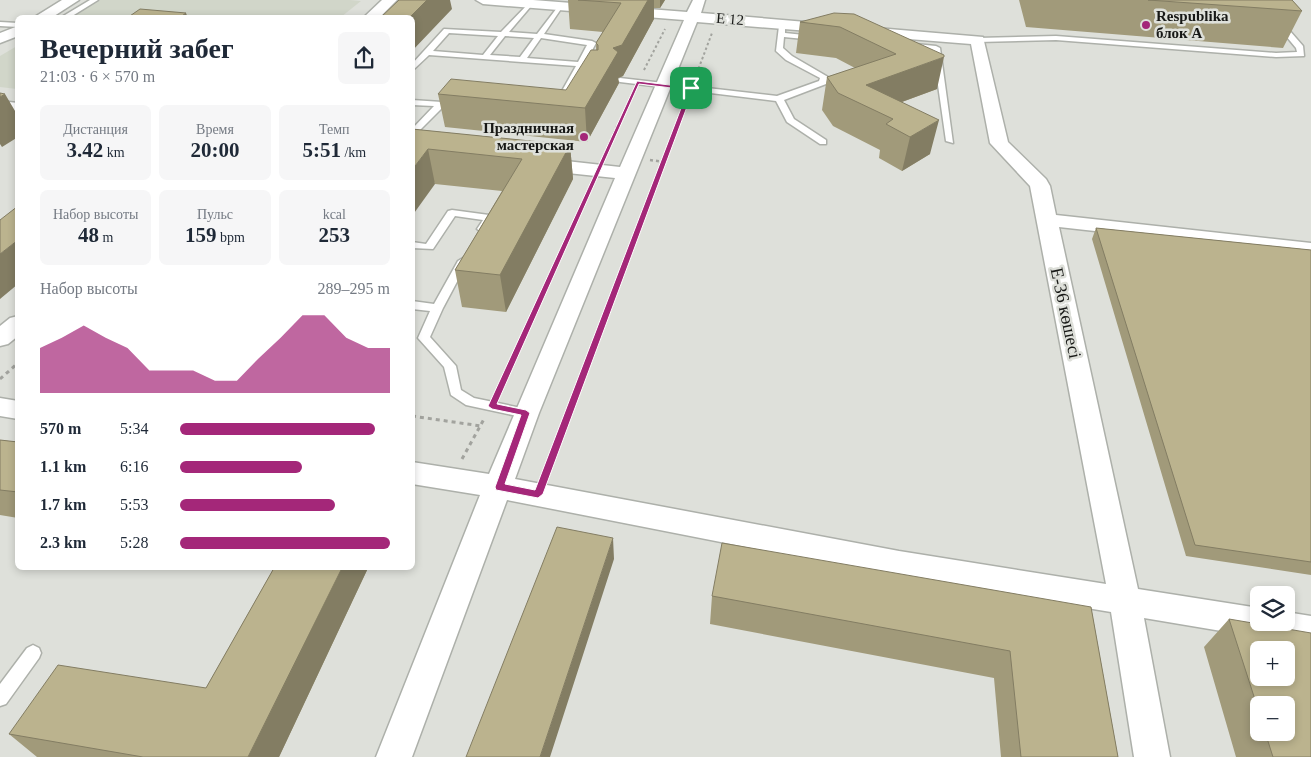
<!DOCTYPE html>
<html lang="ru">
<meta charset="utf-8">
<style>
:root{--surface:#fff;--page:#f6f6f7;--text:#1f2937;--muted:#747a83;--accent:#a42779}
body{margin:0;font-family:"Times New Roman",serif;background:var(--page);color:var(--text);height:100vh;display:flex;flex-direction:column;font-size:19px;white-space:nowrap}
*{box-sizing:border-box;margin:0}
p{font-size:16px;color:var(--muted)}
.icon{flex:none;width:28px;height:28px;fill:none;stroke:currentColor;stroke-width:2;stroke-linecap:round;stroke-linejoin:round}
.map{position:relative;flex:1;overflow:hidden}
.details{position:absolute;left:15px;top:15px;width:400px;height:555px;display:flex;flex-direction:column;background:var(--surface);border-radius:8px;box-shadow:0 2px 8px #0003}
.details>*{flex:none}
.buttons{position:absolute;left:1250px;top:586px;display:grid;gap:10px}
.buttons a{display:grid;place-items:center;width:45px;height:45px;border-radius:8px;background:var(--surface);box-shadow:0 2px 8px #0003;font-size:25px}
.pin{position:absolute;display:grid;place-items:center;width:42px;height:42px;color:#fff;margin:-21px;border-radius:10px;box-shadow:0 2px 8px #0006}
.round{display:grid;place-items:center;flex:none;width:52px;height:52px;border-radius:8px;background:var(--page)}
.summary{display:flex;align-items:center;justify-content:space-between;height:85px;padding:0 25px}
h1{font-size:28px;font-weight:800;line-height:38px}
.metrics{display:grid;grid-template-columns:repeat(3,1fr);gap:8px;height:85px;padding:5px 25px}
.metrics div{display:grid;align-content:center;border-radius:8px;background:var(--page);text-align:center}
.metrics b{font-size:21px;font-weight:800}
.metrics small{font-size:14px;font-weight:400}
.metrics p{font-size:14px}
.chart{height:140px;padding:10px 25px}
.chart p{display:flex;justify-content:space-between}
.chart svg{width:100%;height:90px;margin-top:5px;fill:var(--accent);opacity:.7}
ul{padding:0 25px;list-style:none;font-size:16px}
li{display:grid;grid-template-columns:80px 60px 1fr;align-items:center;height:38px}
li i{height:12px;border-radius:6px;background:var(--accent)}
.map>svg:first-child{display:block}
.built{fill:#d1d6c9}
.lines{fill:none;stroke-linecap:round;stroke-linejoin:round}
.lane-casing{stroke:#adb0aa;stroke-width:3}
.street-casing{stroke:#adb0aa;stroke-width:3}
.path-far2{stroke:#a2a39e;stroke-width:2;stroke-dasharray:2.5 2.5;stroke-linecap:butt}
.path-far1{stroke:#a2a39e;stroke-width:2.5;stroke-dasharray:3 3;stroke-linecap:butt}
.path{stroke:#a2a39e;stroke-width:3;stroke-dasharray:4 4;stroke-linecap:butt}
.lane{fill:#fff;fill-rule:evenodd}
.street{fill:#fff;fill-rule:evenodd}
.wall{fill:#a19a7a;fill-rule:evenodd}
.shaded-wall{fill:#837d63}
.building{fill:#bbb38e;stroke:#837d63;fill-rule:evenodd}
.route{fill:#a42779;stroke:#fff;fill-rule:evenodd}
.poi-dot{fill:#a42779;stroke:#dee0da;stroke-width:2}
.labels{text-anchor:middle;stroke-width:5;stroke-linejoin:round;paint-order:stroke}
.far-poi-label{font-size:15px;font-weight:bold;fill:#171816;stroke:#dee0da;text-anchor:start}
.far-street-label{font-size:15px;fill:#171816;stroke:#dee0da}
.street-label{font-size:18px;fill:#171816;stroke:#dee0da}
</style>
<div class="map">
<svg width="1311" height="757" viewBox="0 0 1311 757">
<rect width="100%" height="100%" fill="#dee0da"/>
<!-- built -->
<path class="built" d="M100 0H350L361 1 341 17 69 18Z
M17 46V89L0 87V56Z"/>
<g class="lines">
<defs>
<path id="lane" d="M90 0H98L69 18H60Z
M1256 0H1263L1303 46 1304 56 1276 57 1056 40 978 42 974 40 978 38 1056 36 1276 53 1297 52 1296 48Z
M530 2 532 3V5L509 32 537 34 560 4 563 6 544 34 592 41 596 43 565 100 558 98 576 66 429 55 412 71V64L444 29 501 32ZM449 33 498 36 483 55 433 51ZM505 36 534 38 520 57 490 55ZM541 38 587 45 578 62 527 58Z
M0 22 18 23V27L0 26Z
M779 26H785V33L814 36 818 38 814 40 784 37 783 48 792 56 828 77 826 84 784 100 794 119 826 140V144H820L787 122 776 101 620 82 616 80 620 78 777 96 819 81 820 78 786 60 776 51Z
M905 43 936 46 940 48 953 143 946 141 933 50 908 47H905Z
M412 100 457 103 461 106 457 109 443 107 412 138V129L434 106 412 105Z
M452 210 489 215 494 218 486 231 482 232 477 229 483 220 455 216 433 249 412 248V242L426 244 448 211Z
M463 258 468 261 443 308 430 337 456 366 461 390 474 398 531 410 533 413 531 416 526 418 466 405 451 395 444 367 418 338 430 311 412 309V301L434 304 458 261Z
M33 645 39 648 41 653 39 658 6 704 0 706V684L27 648Z"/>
<path id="street" d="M62 0H79L51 18H33Z
M382 0H397L379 18H363Z
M476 0H533L687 12 693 0H705L701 13 983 37 1008 142 1046 179 1050 186 1056 215 1311 243V255L1059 227 1138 589 1259 608V622H1286V612L1311 616V646L1144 618 1170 757H1134L1111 612 899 577 507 500 412 757H376L480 495 412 484V462L489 474 615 178 539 170 532 168 530 164 532 160 539 158 620 167 684 20 483 4ZM697 22 971 44 990 143 1030 186 1106 584 899 551 515 479 539 413Z
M18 26V36L0 43V33Z
M0 101 18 103V113L0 111Z
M18 316V336L8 344 0 346V326L10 318Z
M0 398 18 401V419L0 416Z"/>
</defs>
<!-- lane casing -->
<use href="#lane" class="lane-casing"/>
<!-- street casing -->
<use href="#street" class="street-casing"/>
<!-- path-far2 -->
<path class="path-far2" d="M644 70 665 29
M695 78 712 33
M618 126 632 94
M678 126 687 101"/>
<!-- path-far1 -->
<path class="path-far1" d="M604 156 618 124
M650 160 665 162
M546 286 592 185
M617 286 678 124"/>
<!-- path -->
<path class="path" d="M0 379 18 363
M498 393 547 285
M412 416 481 426
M462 459 484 419
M545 476 617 285"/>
<!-- lane -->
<use href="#lane" class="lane"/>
<!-- street -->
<use href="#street" class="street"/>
</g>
<!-- wall -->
<path class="wall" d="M568 0H665L660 8H654V19L623 76 618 78 619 83 587 142 445 127 438 94 566 90 596 50V43L603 32 570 29Z
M1019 0H1292L1302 11 1283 48 1026 27Z
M854 14 937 89 902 102 930 154 902 171 879 158 880 150 833 126 822 110 827 77 855 68 836 58 796 53 800 22Z
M412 129 570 145 573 179 506 312 462 307 455 270 502 191 435 184Z
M1096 228 1311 250V575L1186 556 1092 239Z
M0 440 18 442V518L0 515Z
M274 568H368L279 757H37L9 734 206 688Z
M712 596 1091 607 1118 757H1001L994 678 710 624Z
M1229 619 1311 757H1236L1204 647ZM1259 705 1286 732H1259Z"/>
<!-- shaded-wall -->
<path class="shaded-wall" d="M427 0H450L452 9 412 51V18H409Z
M648 0H654V19L623 76 618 78 619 83 587 142 585 108 613 48Z
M660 0H665L660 8Z
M186 13 188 18H179Z
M944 57 937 89 877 111 866 85Z
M5 94 18 116V137L2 147 0 144V97Z
M939 120 930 154 902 171 910 137Z
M570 145 573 179 506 312 500 275Z
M428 149 435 184 412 216V170Z
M18 240V284L0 299V254Z
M613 538 614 559 550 757H540Z
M342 568H368L279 757H248Z"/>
<!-- building -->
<path class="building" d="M399 0H427L409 18H380Z
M578 0H648L622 45 613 48 618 52 585 108 438 94 451 79 566 90 591 50H598V45L596 43 621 3Z
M1148 0H1292L1302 11 1247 7Z
M140 9 186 13 179 18H127Z
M834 13 854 14 944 55V57L866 85 939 120 910 137 886 124 893 119 838 93 827 77 896 54 840 27 800 22Z
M247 16 261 18H245Z
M0 93 5 94 0 97Z
M412 129 570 145 500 275 455 270 522 159 428 149 412 170Z
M18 206V240L0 254V220Z
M1096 228 1311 250V562L1195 545Z
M0 440 18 442V492L0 490Z
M557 527 613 538 540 757H466Z
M722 543 1091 607 1118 757H1021L1010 651 712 596Z
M274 568H342L248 757H143L9 734 58 665 206 688Z
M1229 619 1311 633V757H1273L1265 732H1286V705H1259V712ZM1259 650H1286V678H1259Z"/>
<!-- route -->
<path class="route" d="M637 81 694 88 543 494 538 498 496 490 495 487 521 415 492 409 488 406ZM639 84 688 90 535 490 505 484 530 413 526 410 497 404Z"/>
<!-- markers -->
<g class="poi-dot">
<circle cx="1146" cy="25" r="5"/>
<circle cx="584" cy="137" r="5"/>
</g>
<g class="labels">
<!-- far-poi labels -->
<g class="far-poi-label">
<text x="1156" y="21">Respublika<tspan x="1156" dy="17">блок А</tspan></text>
<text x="574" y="133" text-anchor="end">Праздничная<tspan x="574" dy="17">мастерская</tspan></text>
</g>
<!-- far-street labels -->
<g class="far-street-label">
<text transform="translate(730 19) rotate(5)" y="5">E 12</text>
</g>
<!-- street labels -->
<g class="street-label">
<text transform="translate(1066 313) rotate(78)" y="6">Е-36 көшесі</text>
</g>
</g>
</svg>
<div class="buttons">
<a><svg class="icon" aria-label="layers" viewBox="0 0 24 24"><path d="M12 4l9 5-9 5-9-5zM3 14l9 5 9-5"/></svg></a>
<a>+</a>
<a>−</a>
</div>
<div class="pin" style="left:691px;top:88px;background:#1e9e55"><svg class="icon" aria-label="arrive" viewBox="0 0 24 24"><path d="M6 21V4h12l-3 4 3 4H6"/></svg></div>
<section class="details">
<div class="summary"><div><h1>Вечерний забег</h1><p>21:03 · 6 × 570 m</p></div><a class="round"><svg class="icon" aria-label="share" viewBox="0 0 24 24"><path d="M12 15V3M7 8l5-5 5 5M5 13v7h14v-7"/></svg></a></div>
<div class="metrics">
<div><p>Дистанция</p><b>3.42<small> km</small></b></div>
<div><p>Время</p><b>20:00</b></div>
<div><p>Темп</p><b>5:51<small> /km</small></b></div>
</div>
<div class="metrics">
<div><p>Набор высоты</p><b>48<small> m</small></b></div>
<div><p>Пульс</p><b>159<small> bpm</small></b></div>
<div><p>kcal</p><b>253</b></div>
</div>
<div class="chart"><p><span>Набор высоты</span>289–295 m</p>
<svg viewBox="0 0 160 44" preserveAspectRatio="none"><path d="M0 44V22L10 17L20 11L30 17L40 22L50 33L60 33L70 33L80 38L90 38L100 27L110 17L120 6L130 6L140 17L150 22L160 22V44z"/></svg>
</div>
<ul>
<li><b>570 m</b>5:34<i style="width:93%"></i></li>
<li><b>1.1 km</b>6:16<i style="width:58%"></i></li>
<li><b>1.7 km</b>5:53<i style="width:74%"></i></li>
<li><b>2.3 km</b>5:28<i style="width:100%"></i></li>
</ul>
</section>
</div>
